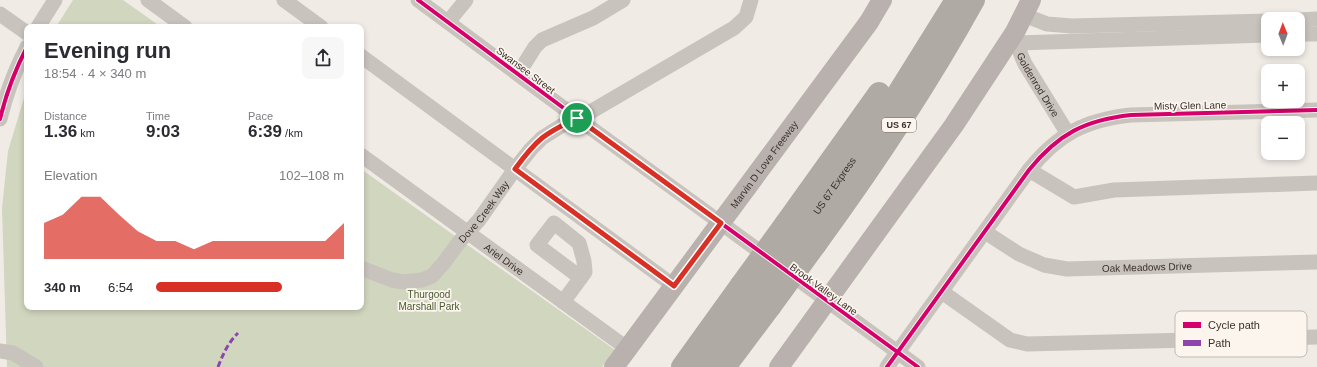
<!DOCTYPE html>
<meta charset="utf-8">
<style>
:root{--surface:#fff;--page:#f7f7f7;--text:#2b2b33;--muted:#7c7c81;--accent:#d93025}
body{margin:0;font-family:Arial,sans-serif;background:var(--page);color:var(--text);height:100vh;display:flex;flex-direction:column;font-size:15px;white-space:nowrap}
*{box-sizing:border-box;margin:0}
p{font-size:13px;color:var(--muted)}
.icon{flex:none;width:22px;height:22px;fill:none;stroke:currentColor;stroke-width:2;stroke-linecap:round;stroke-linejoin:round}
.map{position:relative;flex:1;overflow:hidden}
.sheet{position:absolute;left:24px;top:24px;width:340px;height:286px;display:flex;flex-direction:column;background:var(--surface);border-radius:8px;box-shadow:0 2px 6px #0003}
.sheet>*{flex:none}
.needle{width:26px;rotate:359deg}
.buttons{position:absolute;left:1261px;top:12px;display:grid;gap:8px}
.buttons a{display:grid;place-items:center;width:44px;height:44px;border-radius:8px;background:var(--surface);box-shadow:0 2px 6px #0003;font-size:20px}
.pin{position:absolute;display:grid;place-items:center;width:34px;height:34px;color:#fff;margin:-17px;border:2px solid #fff;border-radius:50%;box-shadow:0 1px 4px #0007}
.round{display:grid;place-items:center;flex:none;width:42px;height:42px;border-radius:8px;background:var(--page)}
.summary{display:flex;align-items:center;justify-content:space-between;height:68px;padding:0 20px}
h1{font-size:22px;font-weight:700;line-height:30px}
.metrics{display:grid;grid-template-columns:repeat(3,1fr);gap:6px;height:68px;padding:4px 20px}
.metrics div{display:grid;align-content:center}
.metrics b{font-size:17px;font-weight:700}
.metrics small{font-size:11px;font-weight:400}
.metrics p{font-size:11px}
.chart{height:112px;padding:8px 20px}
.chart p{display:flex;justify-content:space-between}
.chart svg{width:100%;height:72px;margin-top:4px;fill:var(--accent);opacity:.7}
ul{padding:0 20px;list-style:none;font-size:13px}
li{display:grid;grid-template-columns:64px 48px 1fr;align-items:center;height:30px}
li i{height:10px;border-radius:5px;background:var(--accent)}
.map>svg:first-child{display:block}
.green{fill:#d1d6bf}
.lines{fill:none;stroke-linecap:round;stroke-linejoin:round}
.minor{stroke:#c9c3be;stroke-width:15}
.major{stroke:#b8b1ad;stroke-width:20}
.highway{stroke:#afaaa4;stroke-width:22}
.highway-bridge{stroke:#afaaa4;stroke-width:22}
.quiet{stroke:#8e44ad;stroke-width:3;stroke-dasharray:6 3;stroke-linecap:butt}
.cycleway-casing{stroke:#fbf5ee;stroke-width:6}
.cycleway{stroke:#d6006c;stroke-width:4}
.route-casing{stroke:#fff;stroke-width:8}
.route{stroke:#d93025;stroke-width:5}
.labels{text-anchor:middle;stroke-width:3.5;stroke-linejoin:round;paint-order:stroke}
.shield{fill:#fbf5ee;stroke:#756b66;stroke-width:1}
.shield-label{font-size:9px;font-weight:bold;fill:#3b302b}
.street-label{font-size:10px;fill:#3b302b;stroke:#fbf5ee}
.park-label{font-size:10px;fill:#4a5a2e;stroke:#fbf5ee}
.key{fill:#fbf5ee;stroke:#c1bab4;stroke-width:1}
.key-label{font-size:11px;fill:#3b302b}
</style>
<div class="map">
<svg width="1317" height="367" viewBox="0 0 1317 367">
<rect width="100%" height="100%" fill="#f0ebe5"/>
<!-- green -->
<path class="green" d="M73 0H123L161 27H56Z
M27 88V307H361V169L615 350 602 367H7L2 208 8 151Z"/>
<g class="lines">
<!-- minor -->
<g class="minor">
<path d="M148 0 185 27"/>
<path d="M284 0 321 27"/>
<path d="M418 0 577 118 918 367"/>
<path d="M0 14 27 33"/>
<path d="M1024 15 1047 24 1072 26 1268 21"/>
<path d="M1298 20 1317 19"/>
<path d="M448 22 466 0"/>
<path d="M38 27 55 0"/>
<path d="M1298 34H1317"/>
<path id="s1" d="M1015 35 1021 55 1025 64 1068 134"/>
<path d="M1017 43 1268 35"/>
<path d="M361 56 674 286"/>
<path d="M518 74 535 47 542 40 593 18 623 0"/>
<path d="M0 119C6 94 15 70 27 47"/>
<path id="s2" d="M361 155 628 349"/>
<path d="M1029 170 1074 197 1114 190 1317 183"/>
<path id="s3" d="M985 232 1019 254 1044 265 1067 269 1317 262"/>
<path id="s4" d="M361 268 392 280 403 282 422 280 432 276 442 265 460 241 479 220 515 169 531 149 542 138 561 126 592 111 734 28 746 17 751 0"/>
<path d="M942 292 1010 340 1027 344 1317 337"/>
<path d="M563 302 585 272 584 261 579 243 554 223 537 245 581 278"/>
<path d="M0 351 13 353 36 367"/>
<path d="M887 367 1029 170C1058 134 1085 120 1131 115L1317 110"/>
</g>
<!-- major -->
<g class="major">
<path id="s5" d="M614 367 869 22 882 0"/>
<path d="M779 367 954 125 1015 32 1031 0"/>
</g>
<!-- highway -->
<g class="highway">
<path d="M786 223 879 93"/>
<path id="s6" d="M800 235 898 93 956 0"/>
<path d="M816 244C873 166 927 85 974 0"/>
<path d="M682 367 741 285"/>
<path d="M704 367 752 302"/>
<path d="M725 367 770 307"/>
</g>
<!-- highway-bridge -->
<path class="highway-bridge" d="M741 285 786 223
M752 302 800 235
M770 307 816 244"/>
<!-- quiet -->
<path class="quiet" d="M218 367C223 354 228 343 238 333"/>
<defs>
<path id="cycleway" d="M418 0 577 118 918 367
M0 119C6 94 15 70 27 47
M887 367 1029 170C1058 134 1085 120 1131 115L1317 110"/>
</defs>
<!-- cycleway casing -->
<use href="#cycleway" class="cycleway-casing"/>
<!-- cycleway -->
<use href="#cycleway" class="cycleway"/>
</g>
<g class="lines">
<defs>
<path id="route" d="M577 118 721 223 674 286 515 169C523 158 531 147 542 138 552 130 565 124 577 118Z"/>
</defs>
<!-- route casing -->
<use href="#route" class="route-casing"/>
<!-- route -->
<use href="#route" class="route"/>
</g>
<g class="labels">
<!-- shield labels -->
<rect class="shield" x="882" y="118" width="34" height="14" rx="3"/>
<g class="shield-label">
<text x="899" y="128">US 67</text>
</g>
<!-- street labels -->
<g class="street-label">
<text transform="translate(526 70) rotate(37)" y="4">Swansee Street</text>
<text dy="4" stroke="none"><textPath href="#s1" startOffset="55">Goldenrod Drive</textPath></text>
<text transform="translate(1190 105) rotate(-1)" y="4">Misty Glen Lane</text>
<text dy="4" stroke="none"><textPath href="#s5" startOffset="252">Marvin D Love Freeway</textPath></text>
<text dy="4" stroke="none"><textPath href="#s6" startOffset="60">US 67 Express</textPath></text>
<text dy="4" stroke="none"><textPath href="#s4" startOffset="157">Dove Creek Way</textPath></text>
<text dy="4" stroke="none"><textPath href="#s2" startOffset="177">Ariel Drive</textPath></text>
<text dy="4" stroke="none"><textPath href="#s3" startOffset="171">Oak Meadows Drive</textPath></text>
<text transform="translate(824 289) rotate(36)" y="4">Brook Valley Lane</text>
</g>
<!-- park labels -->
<g class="park-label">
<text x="429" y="298">Thurgood<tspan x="429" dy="12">Marshall Park</tspan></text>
</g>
</g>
<!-- legend -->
<rect x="1175" y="311" width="132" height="46" rx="6" class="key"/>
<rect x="1183" y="322" width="18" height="6" fill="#d6006c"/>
<rect x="1183" y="340" width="18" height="6" fill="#8e44ad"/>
<g class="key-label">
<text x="1208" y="329">Cycle path</text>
<text x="1208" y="347">Path</text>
</g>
</svg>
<div class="buttons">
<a><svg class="needle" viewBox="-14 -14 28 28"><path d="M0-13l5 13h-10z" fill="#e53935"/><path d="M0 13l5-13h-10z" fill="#7c7c81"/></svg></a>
<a>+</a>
<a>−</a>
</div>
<div class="pin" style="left:577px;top:118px;background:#1e9e55"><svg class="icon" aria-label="arrive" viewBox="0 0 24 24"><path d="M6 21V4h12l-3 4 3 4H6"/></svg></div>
<section class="sheet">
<div class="summary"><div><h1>Evening run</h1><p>18:54 · 4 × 340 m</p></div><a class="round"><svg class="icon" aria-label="share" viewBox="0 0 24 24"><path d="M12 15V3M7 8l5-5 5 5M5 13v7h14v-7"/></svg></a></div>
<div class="metrics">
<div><p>Distance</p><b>1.36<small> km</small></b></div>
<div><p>Time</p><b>9:03</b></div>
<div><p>Pace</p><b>6:39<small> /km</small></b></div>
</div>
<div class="chart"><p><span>Elevation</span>102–108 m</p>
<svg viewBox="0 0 160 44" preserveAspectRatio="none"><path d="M0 44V22L10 17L20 6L30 6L40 17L50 27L60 33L70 33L80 38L90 33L100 33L110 33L120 33L130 33L140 33L150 33L160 22V44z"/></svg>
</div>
<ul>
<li><b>340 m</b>6:54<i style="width:67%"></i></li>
</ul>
</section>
</div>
